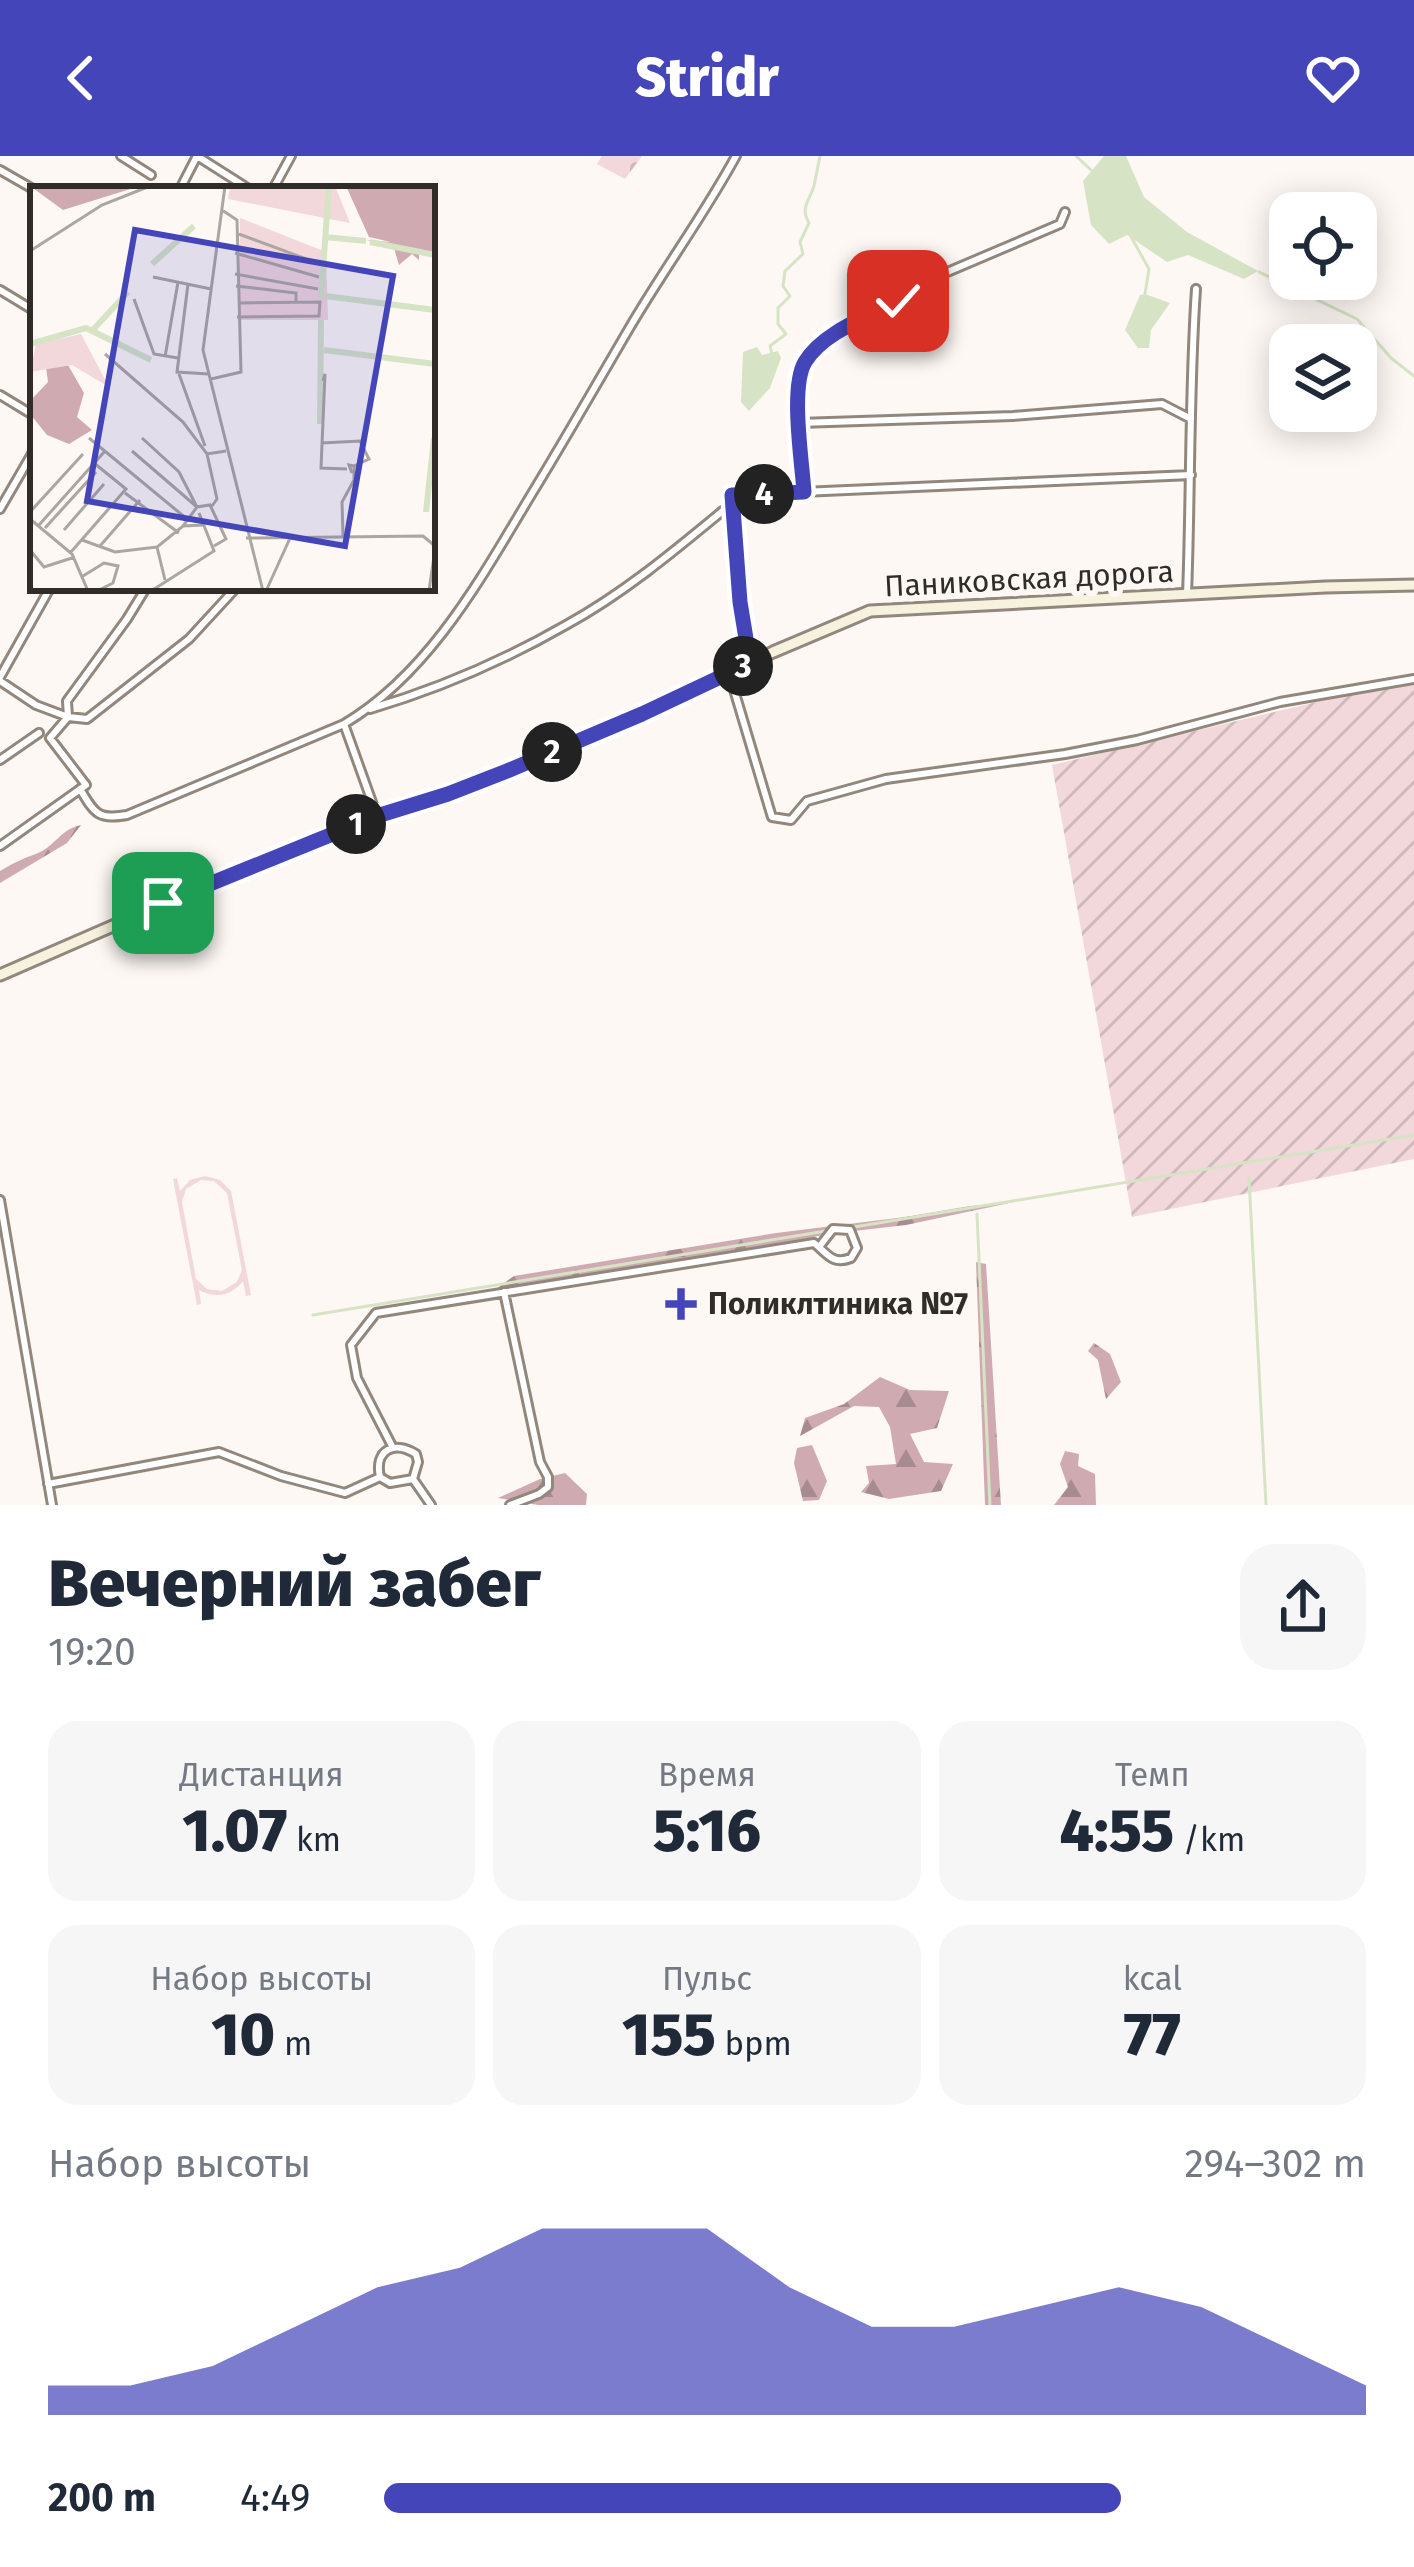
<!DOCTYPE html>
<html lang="ru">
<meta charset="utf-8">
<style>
:root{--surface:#fff;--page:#f6f6f7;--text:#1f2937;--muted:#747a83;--accent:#4545ba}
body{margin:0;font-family:"Fira Sans",sans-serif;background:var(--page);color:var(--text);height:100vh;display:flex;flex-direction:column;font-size:45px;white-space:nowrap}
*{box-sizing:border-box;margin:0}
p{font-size:39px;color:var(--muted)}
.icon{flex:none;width:66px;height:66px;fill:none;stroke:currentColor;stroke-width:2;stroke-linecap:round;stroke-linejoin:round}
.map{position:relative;height:1349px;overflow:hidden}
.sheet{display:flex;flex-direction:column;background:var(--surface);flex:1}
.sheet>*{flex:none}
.buttons{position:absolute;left:1269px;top:36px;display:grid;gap:24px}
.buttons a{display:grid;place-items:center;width:108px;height:108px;border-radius:24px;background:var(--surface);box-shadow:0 6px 30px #0003;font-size:60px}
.pin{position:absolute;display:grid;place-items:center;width:102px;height:102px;color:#fff;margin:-51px;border-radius:24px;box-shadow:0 6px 18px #0006}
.km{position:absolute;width:60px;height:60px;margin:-30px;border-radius:50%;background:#222;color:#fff;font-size:33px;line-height:60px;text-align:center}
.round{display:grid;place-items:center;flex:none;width:126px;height:126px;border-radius:36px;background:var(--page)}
.overview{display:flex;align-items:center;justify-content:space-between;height:204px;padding:0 48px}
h1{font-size:66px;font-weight:800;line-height:90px}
.metrics{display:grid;grid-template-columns:repeat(3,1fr);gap:18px;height:204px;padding:12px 48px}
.metrics div{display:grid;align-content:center;border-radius:30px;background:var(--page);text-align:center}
.metrics b{font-size:60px;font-weight:800}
.metrics small{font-size:33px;font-weight:400}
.metrics p{font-size:33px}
.chart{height:336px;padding:24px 48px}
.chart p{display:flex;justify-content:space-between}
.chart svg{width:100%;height:216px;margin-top:12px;fill:var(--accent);opacity:.7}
ul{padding:0 48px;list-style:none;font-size:39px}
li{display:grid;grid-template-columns:192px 144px 1fr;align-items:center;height:90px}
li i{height:30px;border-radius:15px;background:var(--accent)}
header{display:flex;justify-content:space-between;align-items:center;height:156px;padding:0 48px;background:var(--accent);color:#fff;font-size:54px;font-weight:800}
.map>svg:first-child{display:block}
.forest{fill:url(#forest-firs)}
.cemetery{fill:url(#cemetery-stones)}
.garden{fill:url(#garden-furrows)}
.pitch{fill:#f2d7db;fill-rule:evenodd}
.water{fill:#d6e4c5}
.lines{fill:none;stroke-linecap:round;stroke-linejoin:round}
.stream{stroke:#d6e4c5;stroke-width:3}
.street-casing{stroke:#92877c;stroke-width:12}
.secondary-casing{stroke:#92877c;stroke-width:15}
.street{stroke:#fff;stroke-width:6}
.secondary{stroke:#f7f2dd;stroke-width:9}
.route-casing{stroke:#fff;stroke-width:24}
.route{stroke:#4545ba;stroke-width:15}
.poi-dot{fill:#4545ba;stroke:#fdf8f4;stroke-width:4.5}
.labels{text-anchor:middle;stroke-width:12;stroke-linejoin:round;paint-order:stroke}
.street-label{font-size:30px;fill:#302c27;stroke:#fdf8f4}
.poi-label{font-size:30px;font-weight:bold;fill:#302c27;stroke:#fdf8f4;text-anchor:start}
.inset-river{fill:none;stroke:#d6e4c5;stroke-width:6}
.inset-road{fill:none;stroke:#aba6a2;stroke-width:3}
.view{fill:#4545ba;fill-opacity:0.15;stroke:#4545ba;stroke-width:6}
.inset-edge{fill:none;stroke:#302c27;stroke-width:6}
</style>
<header><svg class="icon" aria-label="back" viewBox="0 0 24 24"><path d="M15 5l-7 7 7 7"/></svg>Stridr<svg class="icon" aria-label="heart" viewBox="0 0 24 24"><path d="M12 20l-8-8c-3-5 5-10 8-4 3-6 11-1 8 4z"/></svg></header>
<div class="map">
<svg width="1414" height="1349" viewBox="0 0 1414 1349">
<defs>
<pattern id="forest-firs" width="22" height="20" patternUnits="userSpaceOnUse" patternTransform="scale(3)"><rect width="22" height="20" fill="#cfabb1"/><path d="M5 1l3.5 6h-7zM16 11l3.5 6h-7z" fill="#a88b90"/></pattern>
<pattern id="cemetery-stones" width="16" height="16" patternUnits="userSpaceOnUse" patternTransform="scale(3)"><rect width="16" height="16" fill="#f2d7db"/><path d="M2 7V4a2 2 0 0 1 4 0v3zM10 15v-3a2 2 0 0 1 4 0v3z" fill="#d0b9bc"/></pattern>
<pattern id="garden-furrows" width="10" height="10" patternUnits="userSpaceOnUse" patternTransform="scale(3)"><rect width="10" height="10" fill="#f2d7db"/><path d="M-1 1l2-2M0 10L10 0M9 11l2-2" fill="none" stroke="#d0b9bc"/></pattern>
</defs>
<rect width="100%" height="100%" fill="#fdf8f4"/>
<!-- forest -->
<path class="forest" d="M81 669 67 687 0 727V715C15 706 22 703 38 697 55 690 61 673 81 669Z
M1014 1046 906 1069 828 1078 762 1092 493 1135 514 1120 776 1077 905 1061 970 1050Z
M976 1106 986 1108 1001 1349H985Z
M1094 1187 1110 1198 1121 1226 1106 1243 1098 1204 1088 1195Z
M880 1221 910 1234 949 1235 937 1272 910 1278 924 1306 953 1308 941 1335 889 1343 861 1336 869 1327 866 1310 896 1308 890 1271 879 1251 854 1250 800 1280 805 1262 844 1248Z
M812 1289 827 1325 819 1344 803 1345 794 1307 797 1292Z
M1065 1295 1079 1298 1078 1310 1095 1318 1096 1349H1054L1068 1331 1060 1308Z
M565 1317 587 1338 586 1349H538L498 1342 540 1323Z"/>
<!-- cemetery -->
<path class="cemetery" d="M602 0H642L625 23 597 8Z"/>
<!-- garden -->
<path class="garden" d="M1414 528V1003L1132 1061 1052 609 1388 529Z"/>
<!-- pitch -->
<path class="pitch" d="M205 1020 220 1024 231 1035 251 1139 246 1140 243 1125C231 1140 216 1143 199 1134L201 1148 197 1149 173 1023 177 1022 180 1035 190 1024ZM201 1024 214 1025 227 1037 242 1114 237 1126 222 1135 207 1133 196 1123 182 1046 186 1033Z"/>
<!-- water -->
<path class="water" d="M1104 0H1126L1144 41 1187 76 1258 115 1244 123 1188 99 1167 106 1127 79 1109 88 1091 69 1083 25Z
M1145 138 1170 147 1151 174 1149 192H1138L1125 174 1140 139Z
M757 191 762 199 778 195 781 202 770 232 749 255 741 246 743 196Z"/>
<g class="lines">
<!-- stream -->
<path class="stream" d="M1076 0 1091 14
M1130 79 1149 113 1145 138
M1259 116 1357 163 1391 202 1414 220
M772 198 770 190 786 178 778 168V152L790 140 783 130 785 115 803 98 800 86 809 67C800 51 809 46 814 30 816 20 818 10 820 0
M1249 1022 1266 1349
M977 1058 990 1349
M848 1072 1414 979
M313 1159 826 1075"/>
<defs>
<path id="street" d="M121 0 151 19
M0 14 33 33
M180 33 197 0 249 33
M273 33 291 0
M0 134 33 154
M0 239 33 259
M799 267 1013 260 1162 248 1191 263
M804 336 797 234 804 207 827 183 898 145 931 123 1060 68 1065 56
M0 353 33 296
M146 432 127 463 67 545 68 561 87 563 189 483 236 432
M1187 439C1191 337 1189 235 1196 133
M750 507 741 446 732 339 1191 319
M729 517 771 658 772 661 791 664 807 645 886 623 1065 598 1137 584 1280 546 1414 523
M0 521 50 432
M0 525 36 549 68 561 50 582 86 629 0 690
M370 553C438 533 505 504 566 469 626 436 679 391 731 348
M0 604 39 577
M80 633C95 658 98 664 127 659L344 568
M377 660 344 568C428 518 479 426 528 344 563 287 596 229 630 171 664 113 704 59 736 0
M0 1044 52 1349
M504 1136 540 1306 548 1321V1331L539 1338 510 1349
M392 1290 357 1222 351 1189 376 1157 814 1087C828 1098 832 1109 851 1102L857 1092 850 1074 833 1073 819 1091
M413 1323 431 1349
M48 1328 219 1296 281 1320 345 1337 380 1321 390 1327 413 1323 418 1306 416 1298C394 1284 374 1294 380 1321"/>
<path id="secondary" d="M0 819 278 698 377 660 448 638 507 615 642 558 773 496 870 455 1325 431 1414 429"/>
</defs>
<!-- street casing -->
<use href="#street" class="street-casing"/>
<!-- secondary casing -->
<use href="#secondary" class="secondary-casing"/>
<!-- street -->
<use href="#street" class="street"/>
<!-- secondary -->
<use href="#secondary" class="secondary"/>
</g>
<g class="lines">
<defs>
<path id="route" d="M163 747 377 660 448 638 507 615 642 558 750 507 740 446 732 339 804 336C802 305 790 231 805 206 823 176 868 161 898 145"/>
</defs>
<!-- route casing -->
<use href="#route" class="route-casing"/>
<!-- route -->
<use href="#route" class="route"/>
</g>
<!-- markers -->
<path class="poi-dot" d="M675 1130h12v12h12v12h-12v12h-12v-12h-12v-12h12z"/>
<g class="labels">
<!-- street labels -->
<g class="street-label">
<text transform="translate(1029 423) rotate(-3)" y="10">Паниковская дорога</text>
</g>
<!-- poi labels -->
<g class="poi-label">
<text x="708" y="1158">Поликлтиника №7</text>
</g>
</g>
<!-- overview -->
<g transform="translate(30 30)">
<rect width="405" height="405" fill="#fdf8f4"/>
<path d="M0 0H110L33 24ZM316 0H402L405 68 389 64V74L382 68 369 79 364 62 337 54 361 56 339 51ZM38 179 54 207 47 231 62 244 39 258 17 249 0 228V215L18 196 16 181Z" fill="#cfabb1"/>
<path d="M51 148 79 201 42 179 0 186 6 158Z" fill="#f2d7db"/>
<path d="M200 0H305L320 37 198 13ZM210 32 296 66 298 134H209Z" fill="#f2d7db"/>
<path class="inset-river" d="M295 51 336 55M340 56 405 69M122 78 164 40M295 110 405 124M291 112 299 0M61 146 98 106M0 158 56 142 121 174M294 164 405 178M290 238 291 134M396 326 404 252"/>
<path class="inset-road" d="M195 0 173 164 233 405M206 47 290 78M0 65 72 19 120 0M205 67 289 91M205 88 288 103M123 91 181 103M158 98 147 186 179 188M206 100 266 107V115M104 113 124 168 148 172M207 131 289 130 290 116 209 117M75 168 153 236 177 268 196 265M135 171 148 96M149 188 175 260M181 193 211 186 207 34 192 24M293 195 295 188 291 282 317 283M59 252 157 333M112 252 149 286 167 321M291 257 330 255 339 273 324 280M102 265 167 321M177 268 187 313 182 320M95 307 149 347M0 326 53 268M0 333 42 368 58 405M9 339 75 265M153 340 167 321 180 319 196 353 184 360M15 342 66 286M34 344 74 298M313 350 312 316 324 294V280L319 279 322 287M216 352 393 350 405 360M52 354 85 366 127 361M70 360 110 314M0 364 14 381 45 371M41 366 96 303 64 277M53 390 74 377 88 380 83 397 67 405M135 394 127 361 153 340 174 339M121 405 184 365 169 327M236 405 261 350M249 405H316M399 405 405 363"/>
<path class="view" d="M105 44 363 90 315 360 57 315Z"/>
<rect width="405" height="405" class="inset-edge"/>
</g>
</svg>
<div class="buttons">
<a><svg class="icon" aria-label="locate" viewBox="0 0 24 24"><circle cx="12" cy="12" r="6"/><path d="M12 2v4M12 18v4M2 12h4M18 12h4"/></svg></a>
<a><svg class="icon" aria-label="layers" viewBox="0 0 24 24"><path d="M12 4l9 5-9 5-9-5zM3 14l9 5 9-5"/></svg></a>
</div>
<div class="pin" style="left:163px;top:747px;background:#1e9e55"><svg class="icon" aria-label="arrive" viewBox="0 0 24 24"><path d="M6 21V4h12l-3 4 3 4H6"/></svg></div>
<div class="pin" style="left:898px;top:145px;background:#d93025"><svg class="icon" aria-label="check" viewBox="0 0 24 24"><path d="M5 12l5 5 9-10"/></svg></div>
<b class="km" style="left:356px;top:668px">1</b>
<b class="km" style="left:552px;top:596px">2</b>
<b class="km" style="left:743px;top:510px">3</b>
<b class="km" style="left:764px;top:338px">4</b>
</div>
<section class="sheet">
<div class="overview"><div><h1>Вечерний забег</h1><p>19:20</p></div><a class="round"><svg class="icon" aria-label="share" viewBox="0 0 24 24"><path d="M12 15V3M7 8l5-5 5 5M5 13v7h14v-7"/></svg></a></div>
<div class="metrics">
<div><p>Дистанция</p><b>1.07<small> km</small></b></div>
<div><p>Время</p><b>5:16</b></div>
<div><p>Темп</p><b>4:55<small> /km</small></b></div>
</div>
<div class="metrics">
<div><p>Набор высоты</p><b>10<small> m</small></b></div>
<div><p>Пульс</p><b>155<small> bpm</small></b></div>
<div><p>kcal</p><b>77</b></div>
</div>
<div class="chart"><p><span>Набор высоты</span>294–302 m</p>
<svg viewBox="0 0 160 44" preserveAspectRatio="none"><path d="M0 44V38L10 38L20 34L30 26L40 18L50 14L60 6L70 6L80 6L90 18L100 26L110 26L120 22L130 18L140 22L150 30L160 38V44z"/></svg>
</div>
<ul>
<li><b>200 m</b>4:49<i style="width:75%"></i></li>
</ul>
</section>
